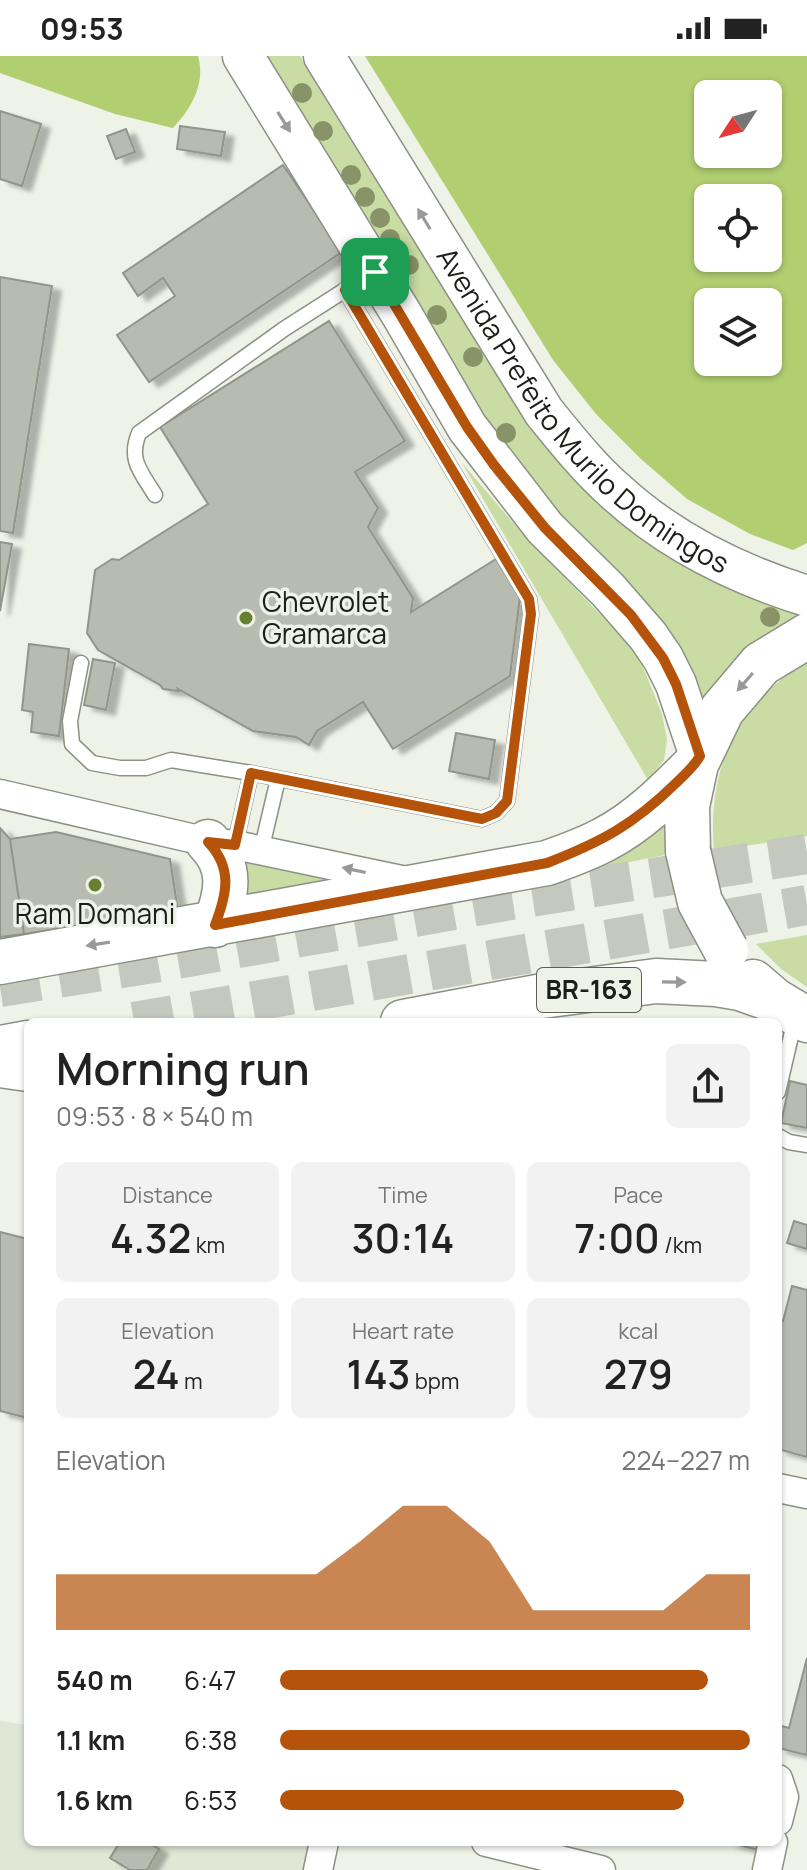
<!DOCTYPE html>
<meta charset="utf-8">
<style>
:root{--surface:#fff;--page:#f2f2f2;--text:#222;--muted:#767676;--accent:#b45309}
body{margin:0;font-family:Manrope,sans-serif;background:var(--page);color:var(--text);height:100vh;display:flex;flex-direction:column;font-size:30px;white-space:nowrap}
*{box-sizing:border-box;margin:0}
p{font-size:26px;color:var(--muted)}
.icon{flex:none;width:44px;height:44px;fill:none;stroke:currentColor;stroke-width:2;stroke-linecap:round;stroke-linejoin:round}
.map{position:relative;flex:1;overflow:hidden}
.details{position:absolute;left:24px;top:962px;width:758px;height:828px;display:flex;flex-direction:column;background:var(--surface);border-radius:12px;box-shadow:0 2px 6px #0004}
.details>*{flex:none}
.needle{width:52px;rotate:234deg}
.buttons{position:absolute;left:694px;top:24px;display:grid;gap:16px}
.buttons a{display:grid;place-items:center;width:88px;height:88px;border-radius:12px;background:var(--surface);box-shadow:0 2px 6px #0004;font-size:40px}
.pin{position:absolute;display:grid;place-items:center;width:68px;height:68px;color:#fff;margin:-34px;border-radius:16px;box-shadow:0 4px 12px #0006}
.round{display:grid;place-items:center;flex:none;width:84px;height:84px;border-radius:12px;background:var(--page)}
.headline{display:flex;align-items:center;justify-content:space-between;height:136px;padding:0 32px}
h1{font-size:44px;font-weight:600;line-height:60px}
.metrics{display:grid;grid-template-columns:repeat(3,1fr);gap:12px;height:136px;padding:8px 32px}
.metrics div{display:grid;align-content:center;border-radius:12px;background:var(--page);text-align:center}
.metrics b{font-size:40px;font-weight:600}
.metrics small{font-size:22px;font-weight:400}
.metrics p{font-size:22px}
.chart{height:224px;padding:16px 32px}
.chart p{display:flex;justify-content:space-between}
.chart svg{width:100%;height:144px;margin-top:8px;fill:var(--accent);opacity:.7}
ul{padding:0 32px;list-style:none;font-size:26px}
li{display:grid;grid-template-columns:128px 96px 1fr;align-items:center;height:60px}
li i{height:20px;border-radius:10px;background:var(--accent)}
.status{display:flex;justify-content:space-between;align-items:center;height:56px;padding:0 40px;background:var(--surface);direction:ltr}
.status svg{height:22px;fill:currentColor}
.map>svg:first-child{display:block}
.built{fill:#e0e7d5}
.green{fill:#c8dca4}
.forest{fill:#b1ce71;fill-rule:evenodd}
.building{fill:#b7bbb0;stroke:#91958a;stroke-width:2;filter:url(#shadow)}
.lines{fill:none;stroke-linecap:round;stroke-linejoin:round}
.secondary-tunnel{stroke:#c4c8be;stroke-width:40;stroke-dasharray:40 20;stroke-linecap:butt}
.lane-casing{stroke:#8c9085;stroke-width:17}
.street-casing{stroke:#8c9085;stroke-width:31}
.secondary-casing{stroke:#8c9085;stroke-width:43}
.primary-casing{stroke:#8c9085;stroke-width:47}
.lane{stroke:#fff;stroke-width:14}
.street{stroke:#fff;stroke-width:28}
.secondary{stroke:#fff;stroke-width:40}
.primary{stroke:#fff;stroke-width:44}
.primary-bridge-casing{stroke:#8c9085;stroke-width:47;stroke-linecap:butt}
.primary-bridge{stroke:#fff;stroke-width:44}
.tree{fill:#889368}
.oneway{fill:#999a98}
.route-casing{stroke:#fff;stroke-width:16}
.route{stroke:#b45309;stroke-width:10}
.poi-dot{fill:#687f31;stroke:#eef2e7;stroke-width:3}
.labels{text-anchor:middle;stroke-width:7;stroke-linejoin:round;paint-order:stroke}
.shield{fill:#eef2e7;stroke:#5c5e58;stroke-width:2}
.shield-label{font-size:26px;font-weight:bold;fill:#1d1e1a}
.street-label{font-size:28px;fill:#1d1e1a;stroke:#eef2e7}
.poi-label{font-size:28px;fill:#1d1e1a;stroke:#eef2e7;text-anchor:start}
</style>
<div class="status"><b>09:53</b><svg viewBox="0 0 49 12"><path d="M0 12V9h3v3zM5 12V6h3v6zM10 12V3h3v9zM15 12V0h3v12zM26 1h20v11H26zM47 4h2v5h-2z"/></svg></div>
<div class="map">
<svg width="807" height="1814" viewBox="0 0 807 1814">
<defs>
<filter id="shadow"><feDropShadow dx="9" dy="5" stdDeviation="2" flood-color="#0004"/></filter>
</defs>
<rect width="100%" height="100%" fill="#eef2e7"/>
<!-- built -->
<path class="built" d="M0 1665 28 1669V1786H312L305 1814H0Z"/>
<!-- green -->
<path class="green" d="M263 0H300L517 352 558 404 807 559 702 658 562 464 493 376Z
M462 407 521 476 622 581 641 606 662 658 667 684 664 704 648 724Z
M807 604V780L714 795C707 710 737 651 807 604Z
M674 758 675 797 563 819Z
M243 806 338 826 239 844Z
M807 879V931L781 913 756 888Z"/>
<!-- forest -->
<path class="forest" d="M0 0H198C206 28 191 53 173 72L115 58 0 17Z
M365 0H807V487L793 494 750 478 687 443 641 403 596 358 553 304ZM708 38H768V98H708ZM708 142H768V202H708ZM708 246H768V306H708Z"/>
<!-- building -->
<path class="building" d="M0 55 41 68 22 130 0 123Z
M180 70 225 76 221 100 177 93Z
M126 73 135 96 116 103 107 80Z
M283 109 342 196 149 326 117 279 175 240 163 222 138 240 123 217Z
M0 221 52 230 13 477 0 475Z
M329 265 405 385 355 416 378 452 368 471 413 542 411 556 496 503 520 541 510 620 393 693 363 646 317 675 309 689 296 681 253 675 178 633 179 635 163 633 160 629 98 594 87 577 95 514 112 503 119 504 208 448 160 371Z
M0 486 12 488 0 555Z
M29 588 69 593 59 680 31 676 33 656 22 654Z
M93 603 115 607 106 654 84 649Z
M456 677 495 684 489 723 449 715Z
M0 772 10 783 24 878 0 881Z
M56 776 170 803 178 855 24 878 10 783Z
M790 1025 807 1029V1072L781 1067Z
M794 1165 807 1169V1193L787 1187Z
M0 1176 28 1183V1362L0 1355Z
M792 1230 807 1234V1401L778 1393V1263L783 1265Z
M807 1602V1699L778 1692V1669L789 1672Z
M120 1786H148L159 1793 147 1814H130L110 1802Z
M728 1786H760L758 1794Z"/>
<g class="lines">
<!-- secondary-tunnel -->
<path class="secondary-tunnel" d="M0 931 154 907 505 845 807 798
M134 966 807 849"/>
<defs>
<path id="lane" d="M81 607 70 665 72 688 92 707 120 712H146L171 704 251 717 482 763 496 757 507 745 531 558 529 543 345 234 284 273 139 377C128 404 141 416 155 439
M235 789 251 717
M261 795 278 723
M778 1036 795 963
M778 1080 789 1086 807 1089"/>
<path id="street" d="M0 738 208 786 235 789 406 825
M778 1432 807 1438
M778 1723 784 1741 778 1765
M486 1786 601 1814
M318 1814 324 1786
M767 1814 773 1786"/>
<g id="secondary">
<path d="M243 0 402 259 467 371 545 472 608 534 648 580 663 602 676 628 700 700"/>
<path id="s1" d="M324 0 544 356C566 383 588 411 614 434 669 485 736 518 807 540"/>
<path d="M0 990 28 985"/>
</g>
<path id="primary" d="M208 786C233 811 227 838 215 869
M688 795 687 750 696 708 722 654 761 608 807 580
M0 906 547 807C567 800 587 793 605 783 640 765 669 735 696 708
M753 926 774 944 807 964
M403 966 542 940 656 925 716 928 740 932 774 944
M0 1009 28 1013"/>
</defs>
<!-- lane casing -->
<use href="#lane" class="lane-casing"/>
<!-- street casing -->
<use href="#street" class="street-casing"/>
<!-- secondary casing -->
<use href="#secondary" class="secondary-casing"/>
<!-- primary casing -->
<use href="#primary" class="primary-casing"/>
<!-- lane -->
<use href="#lane" class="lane"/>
<!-- street -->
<use href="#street" class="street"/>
<!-- secondary -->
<use href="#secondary" class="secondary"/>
<!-- primary -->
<use href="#primary" class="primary"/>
<defs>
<path id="primary-bridge" d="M688 795 700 846 726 894"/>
</defs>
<!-- primary-bridge casing -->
<use href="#primary-bridge" class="primary-bridge-casing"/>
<!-- primary-bridge -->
<use href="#primary-bridge" class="primary-bridge"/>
</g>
<!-- trees -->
<g class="tree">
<circle cx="302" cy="37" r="10"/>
<circle cx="323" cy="75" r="10"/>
<circle cx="351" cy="119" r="10"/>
<circle cx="365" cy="141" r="10"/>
<circle cx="380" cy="162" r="10"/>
<circle cx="390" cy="183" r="10"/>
<circle cx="409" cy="209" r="10"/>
<circle cx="437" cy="259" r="10"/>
<circle cx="473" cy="301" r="10"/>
<circle cx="506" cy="377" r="10"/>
<circle cx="770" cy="561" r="10"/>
</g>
<!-- one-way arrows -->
<defs><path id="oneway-solid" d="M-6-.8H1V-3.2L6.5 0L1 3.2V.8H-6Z" transform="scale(2)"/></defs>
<g class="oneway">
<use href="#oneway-solid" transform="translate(284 66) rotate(58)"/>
<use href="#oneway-solid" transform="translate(424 163) rotate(-121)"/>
<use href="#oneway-solid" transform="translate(745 626) rotate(131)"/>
<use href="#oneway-solid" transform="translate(354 814) rotate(-168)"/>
<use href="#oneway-solid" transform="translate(98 888) rotate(171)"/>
<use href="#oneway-solid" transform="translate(674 926) rotate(1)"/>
</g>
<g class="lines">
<defs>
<path id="route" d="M375 216 467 371 494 409 545 472 631 559 663 602 676 628 700 700C694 711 684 719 675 728 633 769 601 786 547 807L215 869C227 838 233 812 208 786L235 789 251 717 482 763 496 757 507 745 531 558 529 543 345 234Z"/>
</defs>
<!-- route casing -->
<use href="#route" class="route-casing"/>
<!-- route -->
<use href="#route" class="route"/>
</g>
<!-- markers -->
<g class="poi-dot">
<circle cx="246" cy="562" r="8"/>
<circle cx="95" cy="829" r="8"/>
</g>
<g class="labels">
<!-- shield labels -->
<rect class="shield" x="537" y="912" width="104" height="44" rx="6"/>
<g class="shield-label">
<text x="589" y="943">BR-163</text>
</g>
<!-- street labels -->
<g class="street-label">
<text dy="10" stroke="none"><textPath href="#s1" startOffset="444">Avenida Prefeito Murilo Domingos</textPath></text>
</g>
<!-- poi labels -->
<g class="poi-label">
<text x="262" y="556">Chevrolet<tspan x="262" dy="32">Gramarca</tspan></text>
<text x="95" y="868" text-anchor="middle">Ram Domani</text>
</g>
</g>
</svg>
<div class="buttons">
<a><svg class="needle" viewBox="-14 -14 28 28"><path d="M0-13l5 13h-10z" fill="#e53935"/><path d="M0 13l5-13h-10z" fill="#767676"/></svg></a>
<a><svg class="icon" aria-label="locate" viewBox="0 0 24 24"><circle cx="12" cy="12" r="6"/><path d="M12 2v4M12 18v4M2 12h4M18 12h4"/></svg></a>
<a><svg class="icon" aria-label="layers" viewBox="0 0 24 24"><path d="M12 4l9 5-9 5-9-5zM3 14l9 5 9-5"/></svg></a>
</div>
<div class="pin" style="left:375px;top:216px;background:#1e9e55"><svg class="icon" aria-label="arrive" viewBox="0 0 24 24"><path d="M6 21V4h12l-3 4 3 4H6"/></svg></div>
<section class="details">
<div class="headline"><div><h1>Morning run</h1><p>09:53 · 8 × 540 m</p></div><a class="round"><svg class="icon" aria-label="share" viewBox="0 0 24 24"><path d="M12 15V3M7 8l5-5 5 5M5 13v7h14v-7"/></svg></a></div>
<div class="metrics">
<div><p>Distance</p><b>4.32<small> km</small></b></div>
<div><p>Time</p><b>30:14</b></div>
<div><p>Pace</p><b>7:00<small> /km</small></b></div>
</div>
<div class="metrics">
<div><p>Elevation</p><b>24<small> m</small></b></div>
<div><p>Heart rate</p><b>143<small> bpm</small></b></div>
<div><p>kcal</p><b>279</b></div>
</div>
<div class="chart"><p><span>Elevation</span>224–227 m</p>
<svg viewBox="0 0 160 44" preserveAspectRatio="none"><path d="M0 44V27L10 27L20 27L30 27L40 27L50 27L60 27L70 17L80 6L90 6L100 17L110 38L120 38L130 38L140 38L150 27L160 27V44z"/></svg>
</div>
<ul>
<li><b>540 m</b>6:47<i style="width:91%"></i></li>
<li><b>1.1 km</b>6:38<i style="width:100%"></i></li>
<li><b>1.6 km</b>6:53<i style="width:86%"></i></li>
</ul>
</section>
</div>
